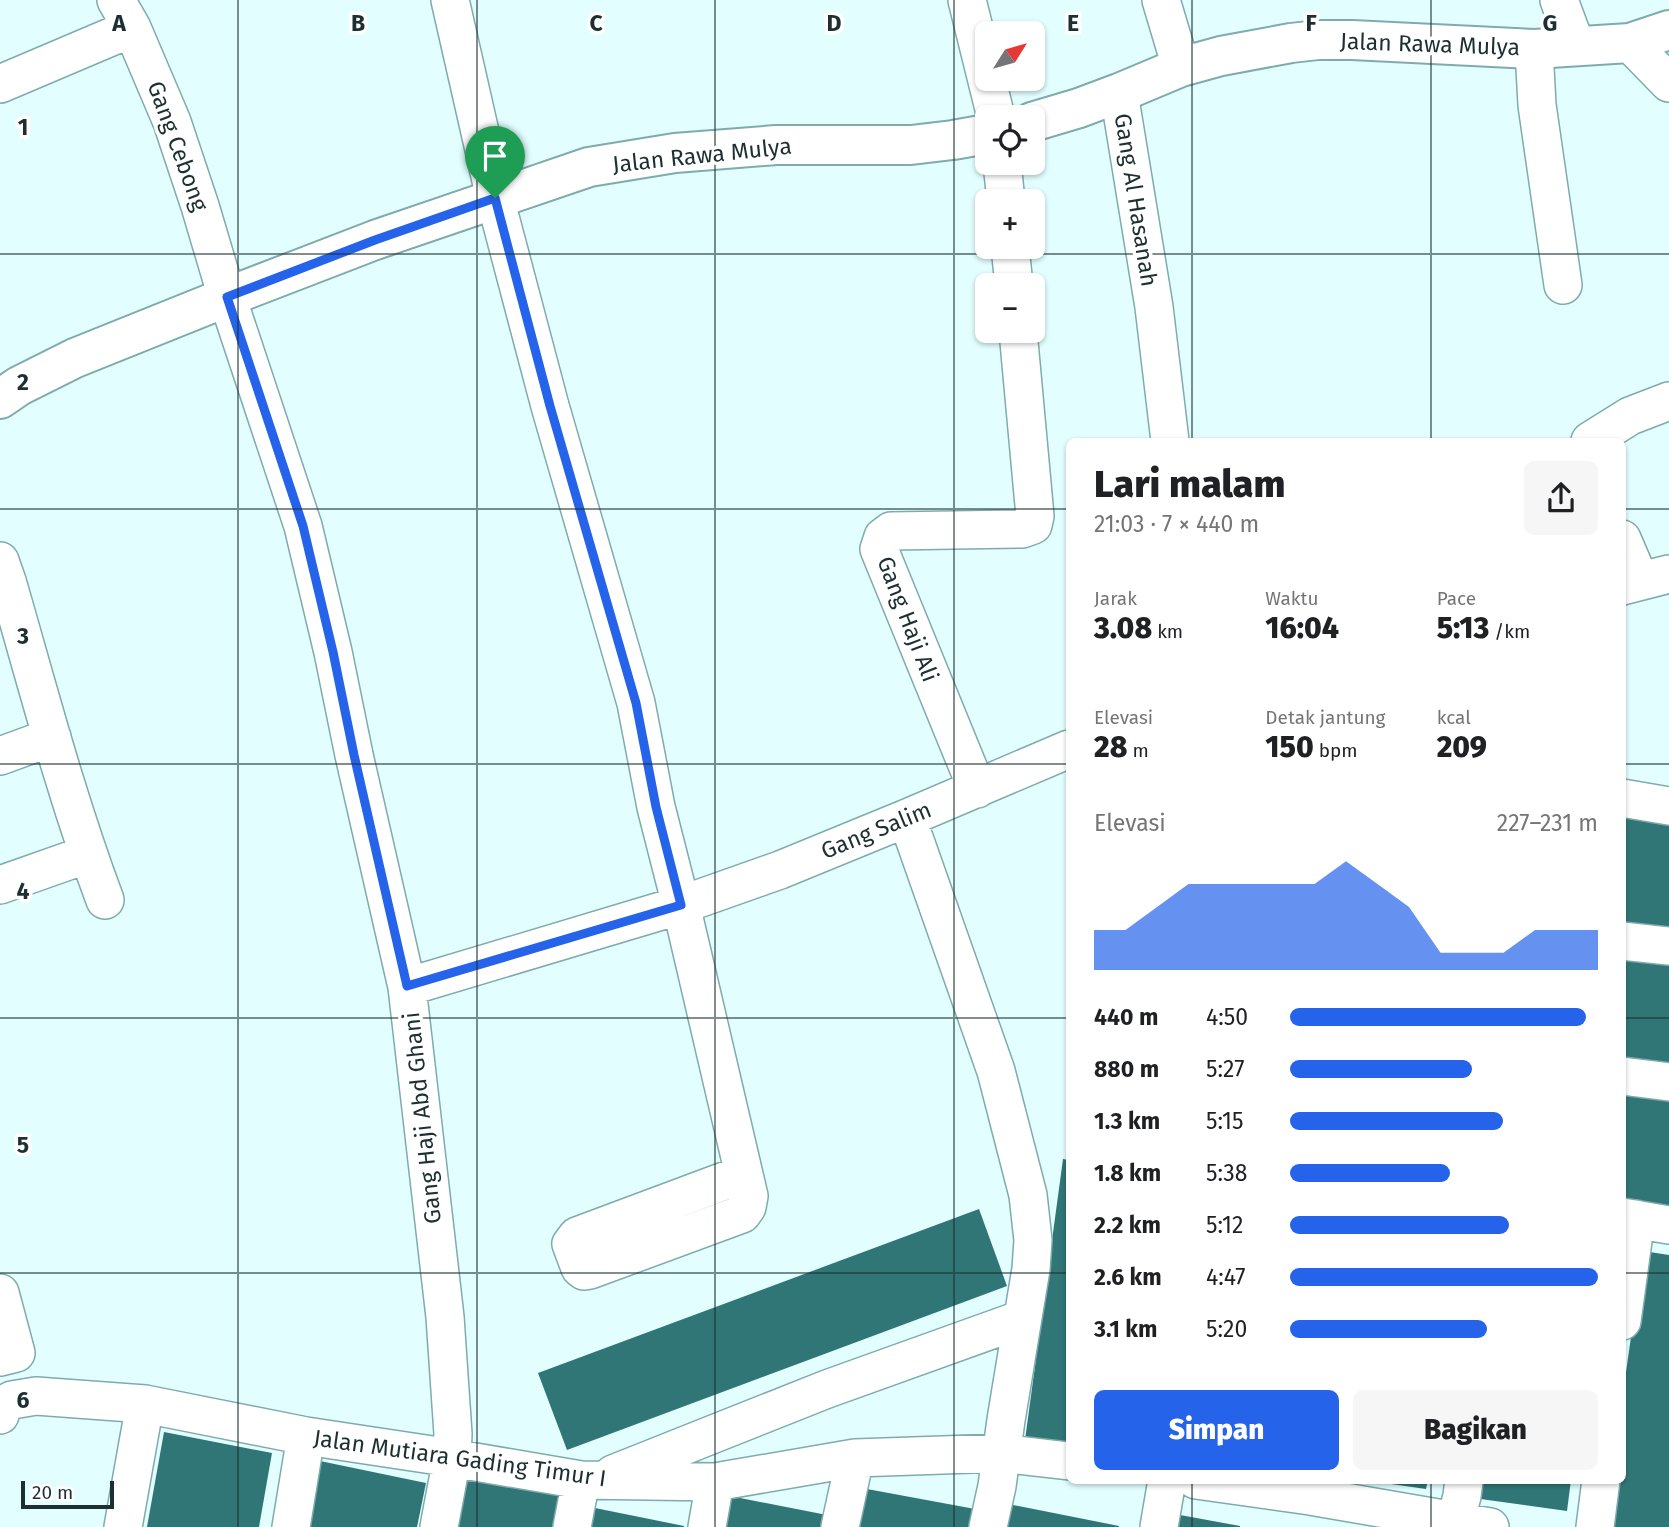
<!DOCTYPE html>
<html lang="id">
<meta charset="utf-8">
<style>
:root{--surface:#fff;--page:#f6f6f6;--text:#202124;--muted:#757577;--accent:#2563eb}
body{margin:0;font-family:"Fira Sans",sans-serif;background:var(--page);color:var(--text);height:100vh;display:flex;flex-direction:column;font-size:26px;white-space:nowrap}
*{box-sizing:border-box;margin:0}
p{font-size:23px;color:var(--muted)}
.icon{flex:none;width:38px;height:38px;fill:none;stroke:currentColor;stroke-width:2;stroke-linecap:round;stroke-linejoin:round}
.map{position:relative;flex:1;overflow:hidden}
.drawer{position:absolute;left:1066px;top:438px;width:560px;height:1046px;display:flex;flex-direction:column;background:var(--surface);border-radius:10px;box-shadow:0 2px 5px #0004}
.drawer>*{flex:none}
.needle{width:46px;rotate:53deg}
.buttons{position:absolute;left:975px;top:21px;display:grid;gap:14px}
.buttons a{display:grid;place-items:center;width:70px;height:70px;border-radius:10px;background:var(--surface);box-shadow:0 2px 5px #0004;font-size:35px}
.scale{position:absolute;left:21px;bottom:18px;width:93px;box-sizing:border-box;padding-left:7px;border:4px solid #1d2f30;border-top:0;font-size:19px;line-height:24px;white-space:nowrap;color:#1d2f30;-webkit-text-stroke:5px #fff;paint-order:stroke}
.pin{position:absolute;display:grid;place-items:center;width:60px;height:60px;color:#fff;margin:-72px -30px;border-radius:50% 50% 50% 0;rotate:-45deg;box-shadow:0 0 7px #0007}
.pin .icon{rotate:45deg}
.round{display:grid;place-items:center;flex:none;width:74px;height:74px;border-radius:10px;background:var(--page)}
.head{display:flex;align-items:center;justify-content:space-between;height:119px;padding:0 28px}
h1{font-size:38px;font-weight:800;line-height:52px}
.stats{display:grid;grid-template-columns:repeat(3,1fr);gap:10px;height:119px;padding:7px 28px}
.stats div{display:grid;align-content:center}
.stats b{font-size:30px;font-weight:800}
.stats small{font-size:19px;font-weight:400}
.stats p{font-size:19px}
.chart{height:196px;padding:14px 28px}
.chart p{display:flex;justify-content:space-between}
.chart svg{width:100%;height:126px;margin-top:7px;fill:var(--accent);opacity:.7}
.primary-button{display:flex;gap:14px;margin-top:auto;padding:14px 28px}
.primary-button a{flex:1;height:80px;border-radius:10px;background:var(--accent);color:#fff;font-size:28px;font-weight:800;line-height:80px;text-align:center}
.primary-button a+a{background:var(--page);color:var(--text)}
ul{padding:0 28px;list-style:none;font-size:23px}
li{display:grid;grid-template-columns:112px 84px 1fr;align-items:center;height:52px}
li i{height:18px;border-radius:9px;background:var(--accent)}
.map>svg:first-child{display:block}
.building{fill:#317677}
.lines{fill:none;stroke-linecap:round;stroke-linejoin:round}
.minor-casing{stroke:#7fabac;stroke-width:40}
.major-casing{stroke:#7fabac;stroke-width:42}
.minor{stroke:#fff;stroke-width:37}
.major{stroke:#fff;stroke-width:38}
.route-casing{stroke:#fff;stroke-width:14}
.route{stroke:#2563eb;stroke-width:9}
.grid{fill:none;stroke:#1d2f30;stroke-width:2;stroke-opacity:0.55}
.labels{text-anchor:middle;stroke-width:7;stroke-linejoin:round;paint-order:stroke}
.street-label{font-size:23px;fill:#1d2f30;stroke:#fff}
.grid-label{font-size:23px;text-anchor:middle;font-weight:bold;fill:#1d2f30;stroke:#fff;stroke-width:7;stroke-linejoin:round;paint-order:stroke}
</style>
<div class="map">
<svg width="1669" height="1527" viewBox="0 0 1669 1527">
<rect width="100%" height="100%" fill="#e2fefe"/>
<!-- building -->
<path class="building" d="M1622 813 1669 819V935L1622 929Z
M1622 952 1669 958V1074L1622 1068Z
M1622 1088 1669 1094V1210L1622 1204Z
M1063 1159 1069 1160V1446L1025 1440Z
M979 1209 1007 1286 567 1450 538 1373Z
M1643 1251 1669 1255V1527H1605L1612 1480H1622V1401Z
M164 1432 272 1453 259 1527H147Z
M320 1461 426 1483 417 1527H306Z
M460 1471 563 1490 556 1527H450Z
M1378 1480H1428L1426 1489 1377 1482Z
M1468 1480H1571L1567 1511 1466 1497Z
M867 1489 975 1509 972 1527H860Z
M725 1495 832 1516 830 1527H719Z
M998 1502 1119 1526V1527H993Z
M595 1508 684 1526V1527H591Z
M1180 1515 1240 1526V1527H1178Z"/>
<g class="lines">
<defs>
<path id="minor" d="M116 0 132 28 172 122 200 206 227 297 303 526 333 652 354 755 407 987 445 1317 453 1434 452 1458 439 1527
M450 0 495 198 550 406 636 703 656 807 681 905 749 1196 747 1207 742 1214 590 1270 584 1271 580 1268 571 1244 577 1236 743 1174
M967 0 996 117
M1161 0 1181 67
M1559 0 1576 46
M1630 43 1669 83
M1534 49 1537 105 1563 285
M0 84 132 28
M1119 93 1154 307 1170 441
M1002 163 1006 201
M1010 247 1014 285
M1590 441 1630 416 1669 401
M1622 539 1640 581
M0 561 7 581C38 688 66 796 105 900
M1622 586 1669 574
M0 756 52 737
M977 789 879 549 883 537 891 531 1022 529 1033 525 1035 516 1018 331
M1622 798 1669 806
M907 818 996 1071 1028 1195 1033 1240 1031 1269 1006 1420 997 1486 988 1527
M0 885 88 854
M1622 941 1669 946
M407 987 681 905 780 870 907 818 1069 749
M1622 1076 1669 1082
M1622 1217 1669 1225
M0 1293 16 1353 0 1357
M1622 1321 1636 1219
M0 1415 3 1405 12 1400 36 1396 145 1404 306 1436 452 1458 581 1480 715 1482 855 1458 1001 1453 1069 1461
M613 1474 827 1389 1022 1319
M1196 1480 1310 1496 1490 1527
M123 1527 145 1404
M291 1527 306 1436
M572 1527 581 1480
M707 1527 715 1482
M840 1527 855 1458
M1159 1527 1167 1480
M1454 1527 1462 1496 1464 1480
M1595 1527 1601 1480"/>
<path id="major" d="M1032 122 1079 108 1119 93 1181 67 1221 56 1291 43 1318 40H1352L1534 49 1630 43 1669 30
M0 399 19 386 75 358 227 297 375 240 589 167 675 153 776 145H911L953 140 987 134"/>
</defs>
<!-- minor casing -->
<use href="#minor" class="minor-casing"/>
<!-- major casing -->
<use href="#major" class="major-casing"/>
<!-- minor -->
<use href="#minor" class="minor"/>
<!-- major -->
<use href="#major" class="major"/>
</g>
<g class="lines">
<defs>
<path id="route" d="M495 198 550 406 636 703 656 807 681 905 407 986 354 755 333 652 303 526 227 297 375 240Z"/>
</defs>
<!-- route casing -->
<use href="#route" class="route-casing"/>
<!-- route -->
<use href="#route" class="route"/>
</g>
<!-- grid -->
<path class="grid" d="M238 0V1527M477 0V1527M715 0V1527M954 0V1527M1192 0V441M1431 0V441M0 254H1669M0 509H1069M1622 509H1669M0 764H1069M1622 764H1669M0 1018H1069M1622 1018H1669M0 1273H1069M1622 1273H1669M1192 1480V1527M1431 1480V1527"/>
<g class="labels">
<!-- street labels -->
<g class="street-label">
<text transform="translate(1430 44) rotate(2)" y="8">Jalan Rawa Mulya</text>
<text transform="translate(178 146) rotate(70)" y="8">Gang Cebong</text>
<text transform="translate(702 155) rotate(-6)" y="8">Jalan Rawa Mulya</text>
<text transform="translate(1136 200) rotate(81)" y="8">Gang Al Hasanah</text>
<text transform="translate(908 619) rotate(69)" y="8">Gang Haji Ali</text>
<text transform="translate(876 830) rotate(-22)" y="8">Gang Salim</text>
<text transform="translate(422 1118) rotate(-96)" y="8">Gang Haji Abd Ghani</text>
<text transform="translate(460 1458) rotate(8)" y="8">Jalan Mutiara Gading Timur I</text>
</g>
</g>
<g class="grid-label">
<text x="119" y="31">A</text>
<text x="358" y="31">B</text>
<text x="596" y="31">C</text>
<text x="834" y="31">D</text>
<text x="1073" y="31">E</text>
<text x="1311" y="31">F</text>
<text x="1550" y="31">G</text>
<text x="23" y="135">1</text>
<text x="23" y="390">2</text>
<text x="23" y="644">3</text>
<text x="23" y="899">4</text>
<text x="23" y="1153">5</text>
<text x="23" y="1408">6</text>
</g>
</svg>
<div class="buttons">
<a><svg class="needle" viewBox="-14 -14 28 28"><path d="M0-13l5 13h-10z" fill="#e53935"/><path d="M0 13l5-13h-10z" fill="#757577"/></svg></a>
<a><svg class="icon" aria-label="locate" viewBox="0 0 24 24"><circle cx="12" cy="12" r="6"/><path d="M12 2v4M12 18v4M2 12h4M18 12h4"/></svg></a>
<a>+</a>
<a>−</a>
</div>
<div class="scale">20 m</div>
<div class="pin" style="left:495px;top:198px;background:#1e9e55"><svg class="icon" aria-label="arrive" viewBox="0 0 24 24"><path d="M6 21V4h12l-3 4 3 4H6"/></svg></div>
<section class="drawer">
<div class="head"><div><h1>Lari malam</h1><p>21:03 · 7 × 440 m</p></div><a class="round"><svg class="icon" aria-label="share" viewBox="0 0 24 24"><path d="M12 15V3M7 8l5-5 5 5M5 13v7h14v-7"/></svg></a></div>
<div class="stats">
<div><p>Jarak</p><b>3.08<small> km</small></b></div>
<div><p>Waktu</p><b>16:04</b></div>
<div><p>Pace</p><b>5:13<small> /km</small></b></div>
</div>
<div class="stats">
<div><p>Elevasi</p><b>28<small> m</small></b></div>
<div><p>Detak jantung</p><b>150<small> bpm</small></b></div>
<div><p>kcal</p><b>209</b></div>
</div>
<div class="chart"><p><span>Elevasi</span>227–231 m</p>
<svg viewBox="0 0 160 44" preserveAspectRatio="none"><path d="M0 44V30L10 30L20 22L30 14L40 14L50 14L60 14L70 14L80 6L90 14L100 22L110 38L120 38L130 38L140 30L150 30L160 30V44z"/></svg>
</div>
<ul>
<li><b>440 m</b>4:50<i style="width:96%"></i></li>
<li><b>880 m</b>5:27<i style="width:59%"></i></li>
<li><b>1.3 km</b>5:15<i style="width:69%"></i></li>
<li><b>1.8 km</b>5:38<i style="width:52%"></i></li>
<li><b>2.2 km</b>5:12<i style="width:71%"></i></li>
<li><b>2.6 km</b>4:47<i style="width:100%"></i></li>
<li><b>3.1 km</b>5:20<i style="width:64%"></i></li>
</ul>
<div class="primary-button"><a>Simpan</a><a>Bagikan</a></div>
</section>
</div>
